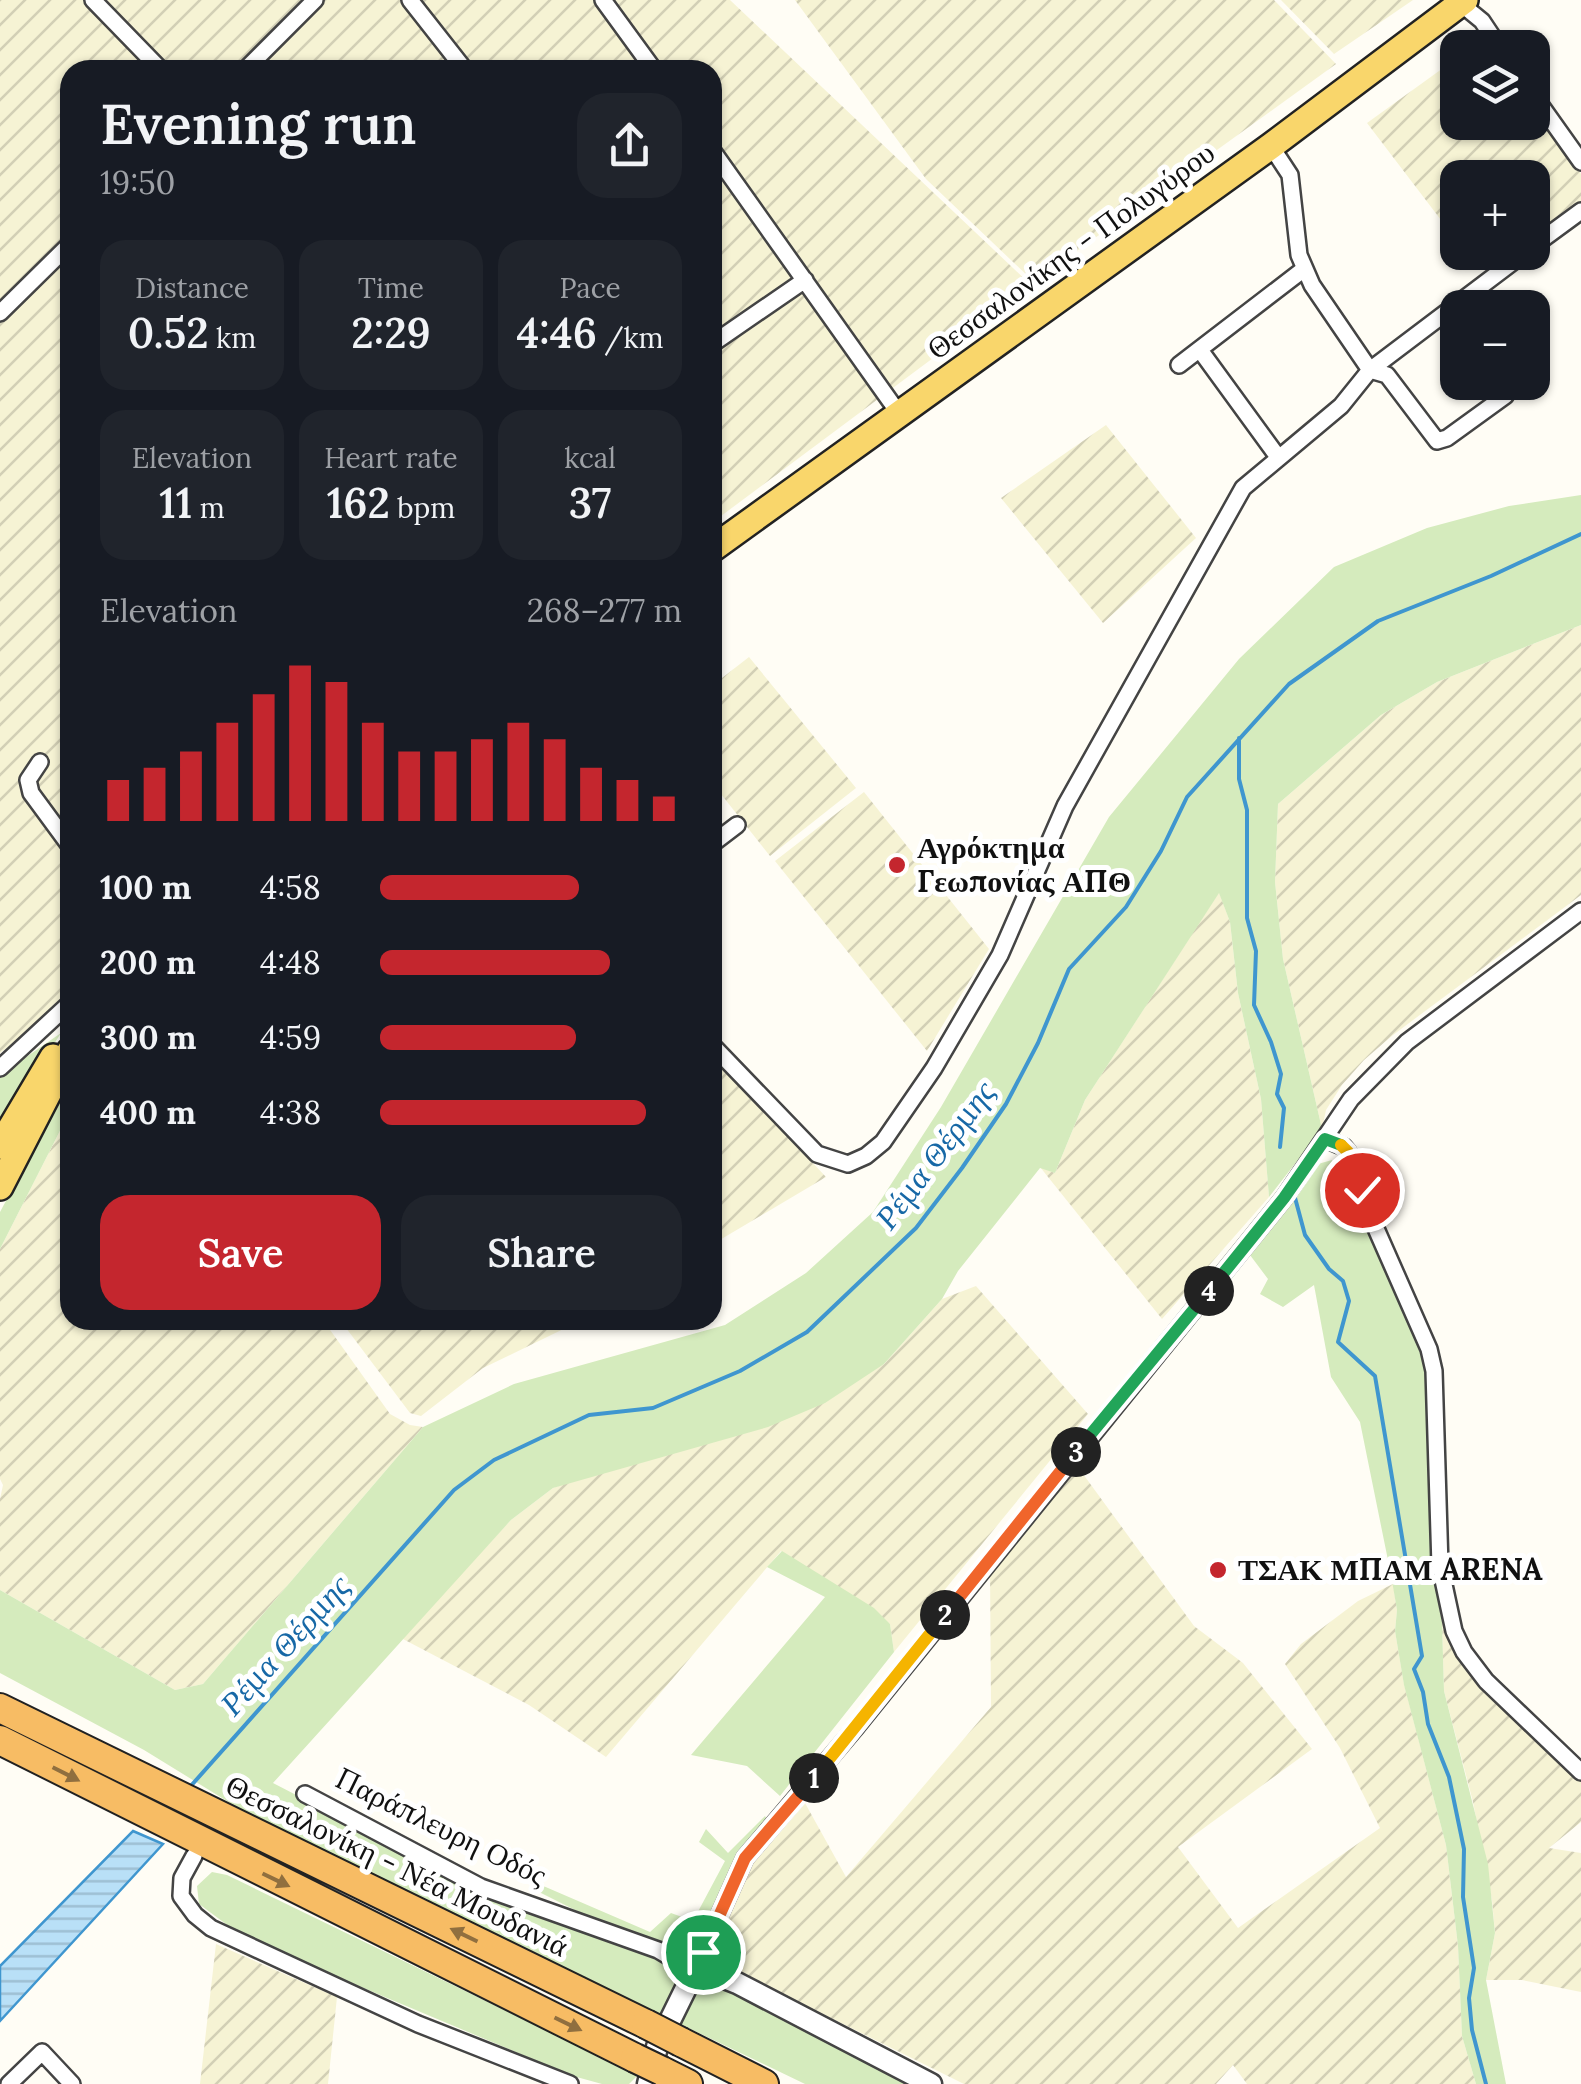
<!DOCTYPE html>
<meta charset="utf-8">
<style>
:root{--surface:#171b24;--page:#20242c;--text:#f1f3f6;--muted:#9ea1a6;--accent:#c4262e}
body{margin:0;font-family:Lora,serif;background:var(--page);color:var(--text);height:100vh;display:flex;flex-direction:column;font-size:38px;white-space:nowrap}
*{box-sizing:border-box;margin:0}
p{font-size:32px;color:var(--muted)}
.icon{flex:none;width:55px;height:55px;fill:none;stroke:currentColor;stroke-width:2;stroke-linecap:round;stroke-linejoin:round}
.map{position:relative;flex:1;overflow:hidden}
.side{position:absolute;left:60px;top:60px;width:662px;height:1270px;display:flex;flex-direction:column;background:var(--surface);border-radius:30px;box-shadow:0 2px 8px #0004}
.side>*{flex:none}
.buttons{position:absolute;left:1440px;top:30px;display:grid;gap:20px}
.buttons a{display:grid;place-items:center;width:110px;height:110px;border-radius:20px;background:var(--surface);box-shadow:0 2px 8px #0004;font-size:50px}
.pin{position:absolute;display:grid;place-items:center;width:85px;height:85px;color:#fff;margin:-42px;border:5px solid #fff;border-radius:50%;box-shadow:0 2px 10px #0007}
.km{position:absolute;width:50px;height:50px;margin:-25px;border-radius:50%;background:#222;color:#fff;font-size:28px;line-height:50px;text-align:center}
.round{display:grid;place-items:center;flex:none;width:105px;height:105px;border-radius:30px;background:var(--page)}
.head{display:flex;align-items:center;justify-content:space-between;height:170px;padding:0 40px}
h1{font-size:55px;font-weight:600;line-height:75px}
.metrics{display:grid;grid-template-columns:repeat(3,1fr);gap:15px;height:170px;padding:10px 40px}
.metrics div{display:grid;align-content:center;border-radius:25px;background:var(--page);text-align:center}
.metrics b{font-size:42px;font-weight:600}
.metrics small{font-size:28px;font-weight:400}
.metrics p{font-size:28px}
.chart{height:280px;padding:20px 40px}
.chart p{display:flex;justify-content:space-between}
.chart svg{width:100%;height:180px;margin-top:10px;stroke:var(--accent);stroke-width:6}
.primary-button{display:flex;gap:20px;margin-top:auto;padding:20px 40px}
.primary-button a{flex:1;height:115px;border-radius:30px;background:var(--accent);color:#fff;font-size:40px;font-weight:600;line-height:115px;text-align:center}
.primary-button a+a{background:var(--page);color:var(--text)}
ul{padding:0 40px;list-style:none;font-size:32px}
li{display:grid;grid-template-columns:160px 120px 1fr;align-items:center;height:75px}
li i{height:25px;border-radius:12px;background:var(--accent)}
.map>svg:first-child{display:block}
.farmland{fill:url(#farmland-furrows)}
.grass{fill:#d5ebbd}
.water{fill:url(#water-rules);stroke:#3f96cf;stroke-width:2.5}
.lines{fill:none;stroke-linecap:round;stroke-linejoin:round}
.stream{stroke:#3f96cf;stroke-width:4}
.minor-casing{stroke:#444;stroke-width:20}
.tertiary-casing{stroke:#444;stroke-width:25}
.primary-casing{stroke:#222;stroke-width:30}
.trunk-casing{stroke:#222;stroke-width:32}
.minor{stroke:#fff;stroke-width:15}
.tertiary{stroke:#fff;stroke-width:20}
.primary{stroke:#f9d66b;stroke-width:25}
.trunk{stroke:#f7bc64;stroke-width:28}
.trunk-bridge-casing{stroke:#222;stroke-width:32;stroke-linecap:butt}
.trunk-bridge{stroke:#f7bc64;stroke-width:28}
.oneway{fill:#906f3f}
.split-1-casing{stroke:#fff;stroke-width:20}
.split-2-casing{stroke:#fff;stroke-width:20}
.split-3-casing{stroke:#fff;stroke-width:20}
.split-4-casing{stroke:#fff;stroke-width:20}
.split-5-casing{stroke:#fff;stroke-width:20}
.split-6-casing{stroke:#fff;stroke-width:20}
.split-1{stroke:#f0652b;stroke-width:12}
.split-2{stroke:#f5b400;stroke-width:12}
.split-3{stroke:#f0652b;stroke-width:12}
.split-4{stroke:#22a559;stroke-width:12}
.split-5{stroke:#22a559;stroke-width:12}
.split-6{stroke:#f5b400;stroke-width:12}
.poi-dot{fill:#c4262e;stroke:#fff;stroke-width:4}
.labels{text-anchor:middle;stroke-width:10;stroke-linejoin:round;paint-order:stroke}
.street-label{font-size:30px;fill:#111;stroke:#fff}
.poi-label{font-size:30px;font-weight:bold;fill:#111;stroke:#fff;text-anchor:start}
.water-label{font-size:32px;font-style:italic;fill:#1768a6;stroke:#fff}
</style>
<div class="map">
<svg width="1581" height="2084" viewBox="0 0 1581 2084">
<defs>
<pattern id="farmland-furrows" width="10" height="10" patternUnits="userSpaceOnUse" patternTransform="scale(2.5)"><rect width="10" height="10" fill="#f6f3d4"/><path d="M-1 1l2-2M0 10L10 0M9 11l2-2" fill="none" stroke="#d2cfb5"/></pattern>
<pattern id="water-rules" width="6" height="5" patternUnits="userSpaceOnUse" patternTransform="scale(2.5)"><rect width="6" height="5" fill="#b9e0f7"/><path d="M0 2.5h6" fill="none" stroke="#9ebfd3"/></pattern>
</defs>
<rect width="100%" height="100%" fill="#fffdf5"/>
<!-- farmland -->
<path class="farmland" d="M0 0H730L1031 285 713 522 712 70H70V1001L0 1053Z
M795 0H1274L1336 64 1034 282 926 179Z
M1281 0H1413L1334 54Z
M1457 58 1458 122H1532L1533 107 1581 174V204L1533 240 1532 178H1458L1457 241 1367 123Z
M1106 425 1196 538 1103 623 1001 498Z
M1581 625V895L1393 1035 1364 1060 1342 1085 1326 1110 1322 1129 1283 959 1275 882 1278 804 1381 715 1437 682Z
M749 657 856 788 770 856 713 784V685Z
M864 792 989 949 927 1051 775 861Z
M1219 892 1230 922 1238 993 1261 1099 1269 1197 1162 1319 1040 1167 1055 1173 1085 1100Z
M712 1056 826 1177 713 1244H712Z
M70 1111V1320H323L390 1414 410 1425 423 1427 203 1684 175 1690 0 1590V1499L3 1485 0 1479V1249Z
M976 1286 1088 1414 894 1652 890 1624 781 1551 606 1757 529 1705 401 1638 511 1520 553 1488 884 1364 942 1299Z
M340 1320H582L483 1368 421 1416 410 1413Z
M1075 1463 1194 1626 1243 1663 1312 1749 1178 1847 1238 1928 1380 1828 1340 1748 1285 1664 1301 1644 1358 1601 1393 1584 1397 1610 1395 1631 1404 1684 1446 1845 1458 1946 1462 2036 1476 2084H1247L1233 2065 1216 2084H964L718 1962 710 1945 744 1873 805 1803 846 1877 991 1707 990 1569Z
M1442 1622 1462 1665 1581 1775V1822L1549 1848 1581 1853V1992L1522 1980H1486L1495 1933 1492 1900 1473 1802 1444 1691Z
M216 1944 337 1997 328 2084H200Z"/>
<!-- grass -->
<path class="grass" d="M1581 495V625L1437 682 1381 715 1278 804 1275 882 1283 959 1322 1129 1269 1197 1261 1099 1238 993 1230 922 1219 893 1085 1100 1055 1173 1040 1168 958 1271 942 1299 884 1364 825 1403 768 1427 553 1488 511 1520 273 1783 474 1887 670 1964 678 1970V1979L661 2017 253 1817 144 1750 0 1673V1590L175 1690 203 1684 423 1427 514 1384 725 1325 806 1273 873 1212 941 1107 1109 817 1239 659 1334 567 1427 528 1509 506Z
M61 1033 0 1129V1075Z
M70 1081V1111L0 1249V1212Z
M1332 1160 1341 1169 1425 1360 1429 1382 1430 1557 1442 1622 1444 1691 1488 1864 1495 1933 1486 1980 1506 2084H1476L1462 2036 1458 1946 1446 1845 1404 1685 1395 1631 1397 1610 1391 1575 1360 1422 1331 1377 1314 1285 1283 1307 1260 1294 1268 1279 1247 1251 1304 1168Z
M782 1551 874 1608 890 1624 894 1652 780 1796 747 1766 691 1755 825 1597 767 1567Z
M765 1816 768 1821 738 1856 692 1957 591 1918 539 1892 541 1885 650 1932 671 1913 693 1921 725 1861 699 1842 706 1829 728 1853Z
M212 1872 227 1875 638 2075 629 2084H602L573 2076 342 1979 230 1927 199 1904 197 1886Z
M704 1985H716L920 2084H805L676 2022 695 1990Z"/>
<!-- water -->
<path class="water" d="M133 1831 163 1844 0 2021V1966Z"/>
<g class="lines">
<!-- stream -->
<path class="stream" d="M1239 738V779L1247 810V918L1256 951 1254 1005 1271 1042 1281 1074 1277 1094 1284 1108 1280 1147
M1294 1194 1305 1235 1329 1269 1343 1281 1349 1301 1338 1342 1375 1376 1422 1656 1414 1669 1423 1692 1428 1724 1449 1777 1464 1849 1463 1897 1474 1968 1469 1998 1472 2030 1486 2084
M189 1788 454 1490 494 1460 589 1415 653 1408 740 1371 807 1332 916 1228 962 1168 1006 1104 1038 1043 1069 969 1126 907 1161 851 1187 797 1289 684 1378 621 1491 576 1581 534"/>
<defs>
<path id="minor" d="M93 0 161 70
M410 0 465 70
M603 0 654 70
M1460 3 1482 21 1500 48
M245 70 315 0
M1532 93 1581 162
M1271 146 1290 175 1299 255 1312 285 1370 370 1387 375 1437 441 1447 438 1505 396 1511 386 1509 382
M712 150 900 415
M1532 247 1581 211
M0 313 70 244
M712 344 805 280
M1200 350 1278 457
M1179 365 1304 269
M40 762 28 780 31 793 70 846
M712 844 737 825
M712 1045 817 1154 848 1164 866 1156 883 1142 934 1068 1000 955 1065 806 1243 488 1341 406 1370 370 1526 252
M0 1068 70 1003
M1325 1139 1344 1147 1348 1152 1370 1215 1429 1349 1434 1371 1440 1566 1454 1631 1464 1652 1486 1681 1581 1772
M305 1794 481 1887 658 1950 700 1975 703 1952 745 1858 857 1726 1284 1198 1351 1099 1407 1042 1581 911
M194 1856 182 1878 181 1896 195 1915 211 1928 418 2024 570 2084
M9 2084 42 2052 72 2084"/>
<path id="tertiary" d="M648 2084 657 2047 687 1986C702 1968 718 1975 737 1983L931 2084"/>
<path id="primary" d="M712 549 1271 146 1465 0
M0 1146 53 1057
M0 1187 70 1051"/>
<path id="trunk" d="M0 1708 646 2024
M0 1740 635 2058
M681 2042 764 2084
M662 2071 688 2084"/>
</defs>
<!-- minor casing -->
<use href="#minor" class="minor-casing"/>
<!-- tertiary casing -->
<use href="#tertiary" class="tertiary-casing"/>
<!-- primary casing -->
<use href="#primary" class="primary-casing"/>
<!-- trunk casing -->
<use href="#trunk" class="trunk-casing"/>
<!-- minor -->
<use href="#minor" class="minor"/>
<!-- tertiary -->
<use href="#tertiary" class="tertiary"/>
<!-- primary -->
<use href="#primary" class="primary"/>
<!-- trunk -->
<use href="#trunk" class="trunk"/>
<defs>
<path id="trunk-bridge" d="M646 2024 681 2042
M635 2058 662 2071"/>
</defs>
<!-- trunk-bridge casing -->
<use href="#trunk-bridge" class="trunk-bridge-casing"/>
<!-- trunk-bridge -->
<use href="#trunk-bridge" class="trunk-bridge"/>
</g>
<!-- one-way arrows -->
<defs><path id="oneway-solid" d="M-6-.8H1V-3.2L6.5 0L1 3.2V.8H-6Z" transform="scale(2.5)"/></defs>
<g class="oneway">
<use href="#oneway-solid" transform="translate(66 1774) rotate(27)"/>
<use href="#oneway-solid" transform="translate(276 1880) rotate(26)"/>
<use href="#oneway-solid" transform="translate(464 1935) rotate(-154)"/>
<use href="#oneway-solid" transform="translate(568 2024) rotate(26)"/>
</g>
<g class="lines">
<defs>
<path id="split-1" d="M703 1952 745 1858 814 1778"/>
<path id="split-2" d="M814 1778 945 1615"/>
<path id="split-3" d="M945 1615 1076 1452"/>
<path id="split-4" d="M1076 1452 1209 1291"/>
<path id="split-5" d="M1209 1291 1284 1198 1325 1139 1341 1145"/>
<path id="split-6" d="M1341 1145 1348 1152 1362 1190"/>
</defs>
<!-- split-1 casing -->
<use href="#split-1" class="split-1-casing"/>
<!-- split-2 casing -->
<use href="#split-2" class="split-2-casing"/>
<!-- split-3 casing -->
<use href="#split-3" class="split-3-casing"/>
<!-- split-4 casing -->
<use href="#split-4" class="split-4-casing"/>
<!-- split-5 casing -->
<use href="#split-5" class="split-5-casing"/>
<!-- split-6 casing -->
<use href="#split-6" class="split-6-casing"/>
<!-- split-1 -->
<use href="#split-1" class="split-1"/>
<!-- split-2 -->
<use href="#split-2" class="split-2"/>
<!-- split-3 -->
<use href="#split-3" class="split-3"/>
<!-- split-4 -->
<use href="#split-4" class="split-4"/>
<!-- split-5 -->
<use href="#split-5" class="split-5"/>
<!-- split-6 -->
<use href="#split-6" class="split-6"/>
</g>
<!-- markers -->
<g class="poi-dot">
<circle cx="897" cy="865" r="10"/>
<circle cx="1218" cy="1570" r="10"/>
</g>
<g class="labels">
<!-- street labels -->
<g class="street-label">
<text transform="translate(1071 251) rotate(-36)" y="10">Θεσσαλονίκης - Πολυγύρου</text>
<text transform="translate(441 1827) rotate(26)" y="10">Παράπλευρη Οδός</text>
<text transform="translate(397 1866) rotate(26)" y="10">Θεσσαλονίκη - Νέα Μουδανιά</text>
</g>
<!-- poi labels -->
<g class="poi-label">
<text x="917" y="858">Αγρόκτημα<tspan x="917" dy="34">Γεωπονίας ΑΠΘ</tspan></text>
<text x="1238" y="1580">ΤΣΑΚ ΜΠΑΜ ARENA</text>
</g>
<!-- water labels -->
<g class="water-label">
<text transform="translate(935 1155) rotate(-53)" y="11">Ρέμα Θέρμης</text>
<text transform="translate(285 1645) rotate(-48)" y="11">Ρέμα Θέρμης</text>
</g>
</g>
</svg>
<div class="buttons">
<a><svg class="icon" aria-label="layers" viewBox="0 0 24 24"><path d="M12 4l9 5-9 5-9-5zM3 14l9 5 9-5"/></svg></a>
<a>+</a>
<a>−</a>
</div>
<div class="pin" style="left:703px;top:1952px;background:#1e9e55"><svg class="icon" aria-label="arrive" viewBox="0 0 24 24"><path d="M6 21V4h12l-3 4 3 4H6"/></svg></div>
<div class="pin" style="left:1362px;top:1190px;background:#d93025"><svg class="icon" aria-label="check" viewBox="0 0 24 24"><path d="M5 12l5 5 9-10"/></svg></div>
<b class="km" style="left:814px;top:1778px">1</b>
<b class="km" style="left:945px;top:1615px">2</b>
<b class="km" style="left:1076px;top:1452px">3</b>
<b class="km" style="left:1209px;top:1291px">4</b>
<section class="side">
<div class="head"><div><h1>Evening run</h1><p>19:50</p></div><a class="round"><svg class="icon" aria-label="share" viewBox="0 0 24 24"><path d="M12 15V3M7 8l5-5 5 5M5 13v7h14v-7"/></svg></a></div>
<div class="metrics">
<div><p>Distance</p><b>0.52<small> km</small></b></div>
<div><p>Time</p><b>2:29</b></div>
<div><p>Pace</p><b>4:46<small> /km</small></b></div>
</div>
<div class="metrics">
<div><p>Elevation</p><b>11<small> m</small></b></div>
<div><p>Heart rate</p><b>162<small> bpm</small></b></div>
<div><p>kcal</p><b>37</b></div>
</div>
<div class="chart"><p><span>Elevation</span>268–277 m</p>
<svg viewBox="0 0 160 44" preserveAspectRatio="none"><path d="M5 44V34M15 44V31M25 44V27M35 44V20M45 44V13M55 44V6M65 44V10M75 44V20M85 44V27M95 44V27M105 44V24M115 44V20M125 44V24M135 44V31M145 44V34M155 44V38"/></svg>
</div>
<ul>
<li><b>100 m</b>4:58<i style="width:66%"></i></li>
<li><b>200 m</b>4:48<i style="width:76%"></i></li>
<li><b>300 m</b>4:59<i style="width:65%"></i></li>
<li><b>400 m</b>4:38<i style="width:88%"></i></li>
</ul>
<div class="primary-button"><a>Save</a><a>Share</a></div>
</section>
</div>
